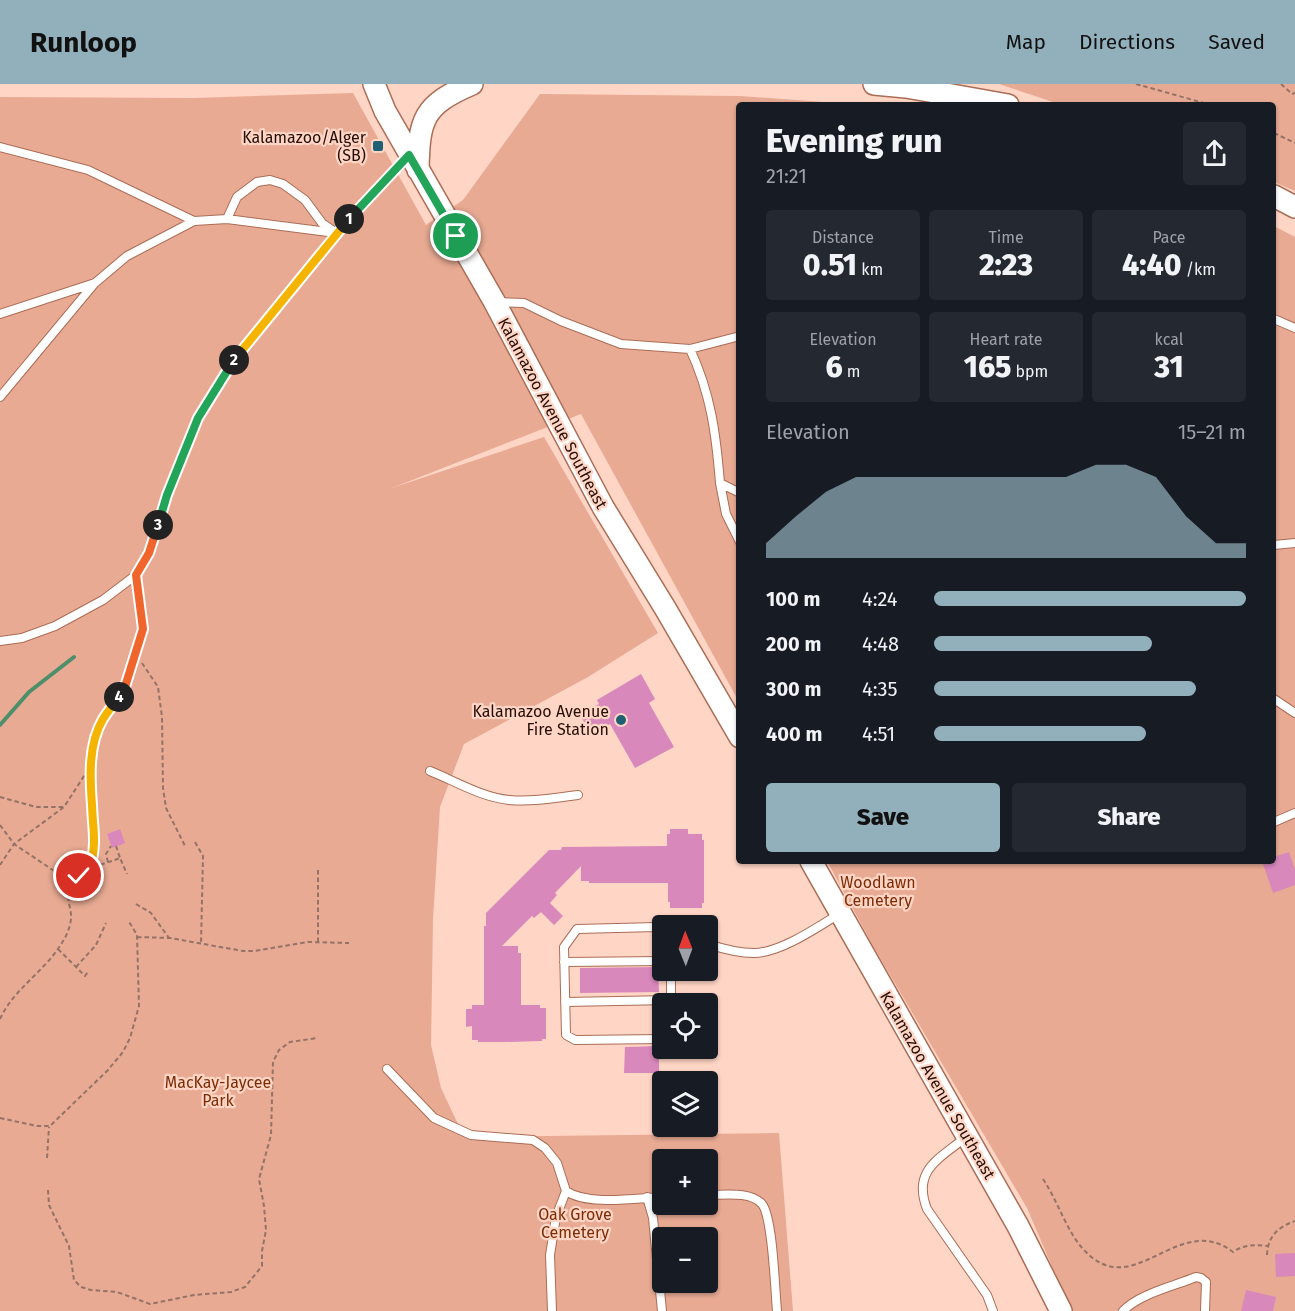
<!DOCTYPE html>
<meta charset="utf-8">
<style>
:root{--surface:#171b24;--page:#242831;--text:#f1f3f6;--muted:#9ea1a6;--accent:#92b0bb}
body{margin:0;font-family:"Fira Sans",sans-serif;background:var(--page);color:var(--text);height:100vh;display:flex;flex-direction:column;font-size:22px;white-space:nowrap}
*{box-sizing:border-box;margin:0}
p{font-size:20px;color:var(--muted)}
.icon{flex:none;width:33px;height:33px;fill:none;stroke:currentColor;stroke-width:2;stroke-linecap:round;stroke-linejoin:round}
.map{position:relative;flex:1;overflow:hidden}
.side{position:absolute;left:736px;top:18px;width:540px;height:762px;display:flex;flex-direction:column;background:var(--surface);border-radius:6px;box-shadow:0 2px 4px #0004}
.side>*{flex:none}
.needle{width:39px;rotate:359deg}
.buttons{position:absolute;left:652px;top:831px;display:grid;gap:12px}
.buttons a{display:grid;place-items:center;width:66px;height:66px;border-radius:6px;background:var(--surface);box-shadow:0 2px 4px #0004;font-size:30px}
.pin{position:absolute;display:grid;place-items:center;width:51px;height:51px;color:#fff;margin:-26px;border:3px solid #fff;border-radius:50%;box-shadow:0 2px 6px #0007}
.km{position:absolute;width:30px;height:30px;margin:-15px;border-radius:50%;background:#222;color:#fff;font-size:16px;line-height:30px;text-align:center}
.round{display:grid;place-items:center;flex:none;width:63px;height:63px;border-radius:6px;background:var(--page)}
.overview{display:flex;align-items:center;justify-content:space-between;height:102px;padding:0 30px}
h1{font-size:33px;font-weight:800;line-height:45px}
.stats{display:grid;grid-template-columns:repeat(3,1fr);gap:9px;height:102px;padding:6px 30px}
.stats div{display:grid;align-content:center;border-radius:6px;background:var(--page);text-align:center}
.stats b{font-size:30px;font-weight:800}
.stats small{font-size:16px;font-weight:400}
.stats p{font-size:16px}
.chart{height:168px;padding:12px 30px}
.chart p{display:flex;justify-content:space-between}
.chart svg{width:100%;height:108px;margin-top:6px;fill:var(--accent);opacity:.7}
.action{display:flex;gap:12px;margin-top:auto;padding:12px 30px}
.action a{flex:1;height:69px;border-radius:6px;background:var(--accent);color:#111;font-size:24px;font-weight:800;line-height:69px;text-align:center}
.action a+a{background:var(--page);color:var(--text)}
ul{padding:0 30px;list-style:none;font-size:20px}
li{display:grid;grid-template-columns:96px 72px 1fr;align-items:center;height:45px}
li i{height:15px;border-radius:8px;background:var(--accent)}
header{display:flex;align-items:center;gap:36px;box-sizing:border-box;height:84px;padding:0 30px;background:var(--accent);color:#111}
header strong{font-size:28px}
nav{display:flex;gap:33px;margin-inline-start:auto;font-size:21px}
.map>svg:first-child{display:block}
.green{fill:#e8aa93;fill-rule:evenodd}
.lines{fill:none;stroke-linecap:round;stroke-linejoin:round}
.stream{stroke:#4e8f6b;stroke-width:4}
.building{fill:#d988bc}
.lane-casing{stroke:#ab6d55;stroke-width:10}
.secondary-casing{stroke:#ab6d55;stroke-width:24}
.path{stroke:#947366;stroke-width:2;stroke-dasharray:4.5 3;stroke-linecap:butt}
.lane{stroke:#fff;stroke-width:8}
.secondary{stroke:#fff;stroke-width:21}
.split-1-casing{stroke:#fff;stroke-width:12}
.split-2-casing{stroke:#fff;stroke-width:12}
.split-3-casing{stroke:#fff;stroke-width:12}
.split-4-casing{stroke:#fff;stroke-width:12}
.split-5-casing{stroke:#fff;stroke-width:12}
.split-1{stroke:#22a559;stroke-width:8}
.split-2{stroke:#f5b400;stroke-width:8}
.split-3{stroke:#22a559;stroke-width:8}
.split-4{stroke:#f0652b;stroke-width:8}
.split-5{stroke:#f5b400;stroke-width:8}
.poi-dot{fill:#1d5f73;stroke:#ffd5c5;stroke-width:2}
.labels{text-anchor:middle;stroke-width:4.5;stroke-linejoin:round;paint-order:stroke}
.poi-label{font-size:16px;fill:#250e05;stroke:#ffd5c5;text-anchor:end}
.street-label{font-size:16px;fill:#250e05;stroke:#ffd5c5}
.park-label{font-size:16px;fill:#7c2d06;stroke:#ffd5c5}
</style>
<header>
<strong>Runloop</strong>
<nav><a>Map</a><a>Directions</a><a>Saved</a></nav>
</header>
<div class="map">
<svg width="1295" height="1227" viewBox="0 0 1295 1227">
<rect width="100%" height="100%" fill="#ffd5c5"/>
<!-- green -->
<path class="green" d="M999 0H1295V107L1274 98V21H1062Z
M353 9 426 141 463 116 540 10 740 12 864 21H740L739 618 581 330 392 404 544 353 658 549 588 593 464 660 440 723 433 835 431 961 441 1004 464 1053 779 1049 793 1227H0V13L194 14ZM663 1076H708V1120H663ZM663 1154H708V1198H663Z
M1274 142 1295 153V1227H1071L1027 1124 873 862 827 777H1274Z"/>
<g class="lines">
<!-- stream -->
<path class="stream" d="M0 641 29 608 74 573"/>
</g>
<!-- building -->
<path class="building" d="M641 590 655 615 649 619 674 663 635 684 610 640 592 651 580 631 599 620 597 616Z
M120 745 125 759 112 764 107 750Z
M670 745H688V750H702V756H704V819H702V824H670V818H668V799H589V797H581V782L555 809 557 811 550 819 563 832 554 841 541 828 534 834 532 832 502 862H518V869H521V921H540V924H546V955H542V957L505 958H478V956H472V942L466 943V925H472V921H484V842H486V829L549 766H561L562 763 667 762V750H670Z
M1289 768 1295 786V801L1273 809 1262 777H1274V773Z
M658 883 659 908 580 909V884Z
M659 962V989H624L625 963Z
M1295 1169V1192L1276 1193 1275 1170Z
M1246 1206 1276 1213 1273 1227H1241Z"/>
<g class="lines">
<defs>
<path id="lane" d="M0 63 88 86 194 137
M227 135 237 113 257 98 270 96 283 100 305 116 322 139 335 148
M498 218 524 219 561 237 621 260 690 265 740 252
M0 230 95 199 127 172 194 137 227 135 336 149
M1274 235 1295 244
M690 265C711 310 716 350 720 399L740 409
M0 313 94 200
M720 399 726 430 740 458
M1274 461 1295 459
M0 557 22 554 55 542 103 516 136 491 149 469 167 411 198 334 236 272 283 217 336 149 408 72
M124 606 143 545 136 491
M1274 615 1295 629
M430 687C455 697 481 713 509 716 532 718 555 714 578 711
M1274 738 1295 729
M663 845 657 843 577 845 564 863 566 951 575 956 663 955
M708 860C723 865 739 869 754 869 780 869 818 843 839 830
M564 878 663 877
M565 918 671 916
M671 920V886
M387 985 434 1034 471 1051 533 1056 545 1064 557 1079 566 1107 556 1133 550 1171 552 1227
M966 1053C939 1075 912 1086 927 1125L987 1211 993 1227
M566 1107C588 1122 636 1114 663 1113
M708 1111C725 1111 750 1107 762 1120 773 1133 775 1207 777 1227
M647 1113 653 1134 662 1227
M1123 1227C1139 1210 1174 1202 1196 1193L1201 1194 1206 1198 1205 1227"/>
<path id="secondary" d="M374 0 385 27 494 217 603 423 665 524 740 653
M874 0 906 3 1008 21
M418 86C419 35 423 21 472 0
M1274 112 1295 123
M811 777 1018 1142 1061 1227"/>
</defs>
<!-- lane casing -->
<use href="#lane" class="lane-casing"/>
<!-- secondary casing -->
<use href="#secondary" class="secondary-casing"/>
<!-- path -->
<path class="path" d="M1136 0 1211 21
M1281 0 1292 10 1295 9
M1274 49 1295 59
M142 579 158 603 162 633 163 704 166 724 186 764
M0 713 36 723H64
M0 741 14 760 93 813
M195 758 203 772 201 860
M116 762 120 774
M108 778 106 770 111 762
M0 781 14 760 64 723 91 681 92 667 102 637 119 613
M90 785C96 761 94 747 92 724 91 710 91 695 91 681
M136 820 151 829 169 854
M137 853 170 854 243 867H255L308 858 349 859
M318 858V784
M58 865 85 892 88 888
M76 883 96 861 106 839
M0 935C14 904 46 887 63 857 67 851 70 843 71 835 72 821 62 811 75 796 86 783 105 780 120 774L127 790
M0 1034 37 1042H50L107 987 123 968 130 954 139 922 137 851 128 836
M47 1074 49 1043
M1043 1095C1058 1117 1067 1149 1085 1167 1134 1219 1179 1126 1233 1168 1244 1160 1255 1161 1268 1162
M48 1106 49 1121 69 1162 74 1196 81 1203 91 1206 117 1208 150 1220 194 1211 231 1208 245 1203 262 1182V1167L266 1146 264 1122 259 1095 271 1051 273 978 279 966 290 958 317 954
M1267 1171C1268 1152 1278 1143 1295 1137"/>
<!-- lane -->
<use href="#lane" class="lane"/>
<!-- secondary -->
<use href="#secondary" class="secondary"/>
</g>
<g class="lines">
<defs>
<path id="split-1" d="M349 135 409 71 456 152"/>
<path id="split-2" d="M234 276 349 135"/>
<path id="split-3" d="M158 441 167 411 198 334 234 276"/>
<path id="split-4" d="M119 613 124 606 143 545 136 491 149 469 158 441"/>
<path id="split-5" d="M79 792 90 785C97 757 93 748 92 721 90 694 88 660 103 635 108 627 114 620 119 613"/>
</defs>
<!-- split-1 casing -->
<use href="#split-1" class="split-1-casing"/>
<!-- split-2 casing -->
<use href="#split-2" class="split-2-casing"/>
<!-- split-3 casing -->
<use href="#split-3" class="split-3-casing"/>
<!-- split-4 casing -->
<use href="#split-4" class="split-4-casing"/>
<!-- split-5 casing -->
<use href="#split-5" class="split-5-casing"/>
<!-- split-1 -->
<use href="#split-1" class="split-1"/>
<!-- split-2 -->
<use href="#split-2" class="split-2"/>
<!-- split-3 -->
<use href="#split-3" class="split-3"/>
<!-- split-4 -->
<use href="#split-4" class="split-4"/>
<!-- split-5 -->
<use href="#split-5" class="split-5"/>
</g>
<!-- markers -->
<g class="poi-dot">
<rect x="372" y="56" width="12" height="12" rx="3"/>
<circle cx="621" cy="636" r="6"/>
</g>
<g class="labels">
<!-- poi labels -->
<g class="poi-label">
<text x="366" y="59">Kalamazoo/Alger<tspan x="366" dy="18">(SB)</tspan></text>
<text x="609" y="633">Kalamazoo Avenue<tspan x="609" dy="18">Fire Station</tspan></text>
</g>
<!-- street labels -->
<g class="street-label">
<text transform="translate(553 329) rotate(62)" y="6">Kalamazoo Avenue Southeast</text>
<text transform="translate(938 1001) rotate(60)" y="6">Kalamazoo Avenue Southeast</text>
</g>
<!-- park labels -->
<g class="park-label">
<text x="878" y="804">Woodlawn<tspan x="878" dy="18">Cemetery</tspan></text>
<text x="218" y="1004">MacKay-Jaycee<tspan x="218" dy="18">Park</tspan></text>
<text x="575" y="1136">Oak Grove<tspan x="575" dy="18">Cemetery</tspan></text>
</g>
</g>
</svg>
<div class="buttons">
<a><svg class="needle" viewBox="-14 -14 28 28"><path d="M0-13l5 13h-10z" fill="#e53935"/><path d="M0 13l5-13h-10z" fill="#9ea1a6"/></svg></a>
<a><svg class="icon" aria-label="locate" viewBox="0 0 24 24"><circle cx="12" cy="12" r="6"/><path d="M12 2v4M12 18v4M2 12h4M18 12h4"/></svg></a>
<a><svg class="icon" aria-label="layers" viewBox="0 0 24 24"><path d="M12 4l9 5-9 5-9-5zM3 14l9 5 9-5"/></svg></a>
<a>+</a>
<a>−</a>
</div>
<div class="pin" style="left:456px;top:152px;background:#1e9e55"><svg class="icon" aria-label="arrive" viewBox="0 0 24 24"><path d="M6 21V4h12l-3 4 3 4H6"/></svg></div>
<div class="pin" style="left:79px;top:792px;background:#d93025"><svg class="icon" aria-label="check" viewBox="0 0 24 24"><path d="M5 12l5 5 9-10"/></svg></div>
<b class="km" style="left:349px;top:135px">1</b>
<b class="km" style="left:234px;top:276px">2</b>
<b class="km" style="left:158px;top:441px">3</b>
<b class="km" style="left:119px;top:613px">4</b>
<section class="side">
<div class="overview"><div><h1>Evening run</h1><p>21:21</p></div><a class="round"><svg class="icon" aria-label="share" viewBox="0 0 24 24"><path d="M12 15V3M7 8l5-5 5 5M5 13v7h14v-7"/></svg></a></div>
<div class="stats">
<div><p>Distance</p><b>0.51<small> km</small></b></div>
<div><p>Time</p><b>2:23</b></div>
<div><p>Pace</p><b>4:40<small> /km</small></b></div>
</div>
<div class="stats">
<div><p>Elevation</p><b>6<small> m</small></b></div>
<div><p>Heart rate</p><b>165<small> bpm</small></b></div>
<div><p>kcal</p><b>31</b></div>
</div>
<div class="chart"><p><span>Elevation</span>15–21 m</p>
<svg viewBox="0 0 160 44" preserveAspectRatio="none"><path d="M0 44V38L10 27L20 17L30 11L40 11L50 11L60 11L70 11L80 11L90 11L100 11L110 6L120 6L130 11L140 27L150 38L160 38V44z"/></svg>
</div>
<ul>
<li><b>100 m</b>4:24<i style="width:100%"></i></li>
<li><b>200 m</b>4:48<i style="width:70%"></i></li>
<li><b>300 m</b>4:35<i style="width:84%"></i></li>
<li><b>400 m</b>4:51<i style="width:68%"></i></li>
</ul>
<div class="action"><a>Save</a><a>Share</a></div>
</section>
</div>
